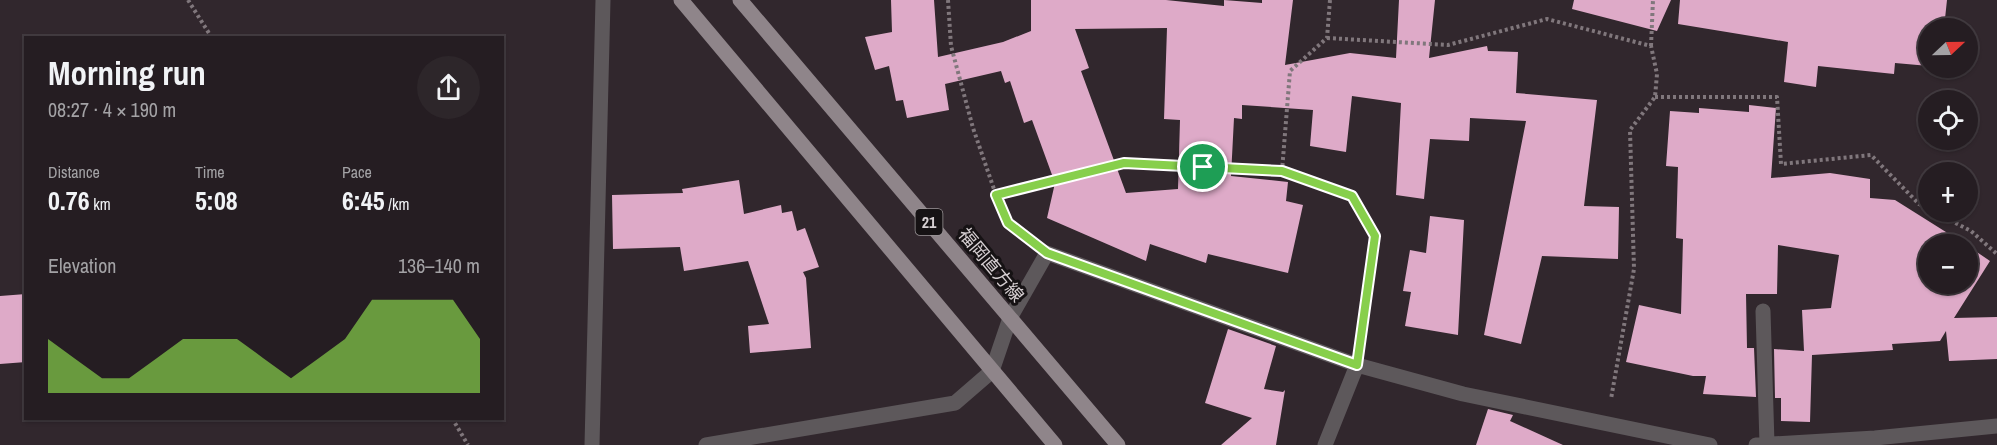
<!DOCTYPE html>
<meta charset="utf-8">
<style>
:root{--surface:#251d22;--page:#2d262a;--text:#f1f3f6;--muted:#a3a2a5;--line:#423b40;--accent:#87cf4b}
body{margin:0;font-family:"Archivo Narrow","Noto Sans JP",sans-serif;background:var(--page);color:var(--text);height:100vh;display:flex;flex-direction:column;font-size:22px;white-space:nowrap}
*{box-sizing:border-box;margin:0}
p{font-size:20px;color:var(--muted)}
.icon{flex:none;width:33px;height:33px;fill:none;stroke:currentColor;stroke-width:2;stroke-linecap:round;stroke-linejoin:round}
.map{position:relative;flex:1;overflow:hidden}
.drawer{position:absolute;left:24px;top:36px;width:480px;height:384px;display:flex;flex-direction:column;background:var(--surface);border-radius:0px;box-shadow:0 2px 4px #0004,0 0 0 2px var(--line)}
.drawer>*{flex:none}
.needle{width:39px;rotate:68deg}
.fabs{position:absolute;left:1918px;top:18px;display:grid;gap:12px}
.fabs a{display:grid;place-items:center;width:60px;height:60px;border-radius:50%;background:var(--surface);box-shadow:0 2px 4px #0004,0 0 0 2px var(--line);font-size:30px}
.pin{position:absolute;display:grid;place-items:center;width:51px;height:51px;color:#fff;margin:-26px;border:3px solid #fff;border-radius:50%;box-shadow:0 2px 6px #0007}
.round{display:grid;place-items:center;flex:none;width:63px;height:63px;border-radius:32px;background:var(--page)}
.headline{display:flex;align-items:center;justify-content:space-between;height:102px;padding:0 24px}
h1{font-size:33px;font-weight:700;line-height:45px}
.figures{display:grid;grid-template-columns:repeat(3,1fr);gap:9px;height:102px;padding:6px 24px}
.figures div{display:grid;align-content:center}
.figures b{font-size:26px;font-weight:700}
.figures small{font-size:16px;font-weight:400}
.figures p{font-size:16px}
.chart{height:168px;padding:12px 24px}
.chart p{display:flex;justify-content:space-between}
.chart svg{width:100%;height:108px;margin-top:6px;fill:var(--accent);opacity:.7}
.map>svg:first-child{display:block}
.building{fill:#deaac8;fill-rule:evenodd}
.lines{fill:none;stroke-linecap:round;stroke-linejoin:round}
.path{stroke:#80777c;stroke-width:4;stroke-dasharray:3 3;stroke-linecap:butt}
.minor{stroke:#5d585b;stroke-width:15}
.tertiary{stroke:#5d585b;stroke-width:15}
.primary{stroke:#8f858a;stroke-width:15}
.route-casing{stroke:#fff;stroke-width:12}
.route{stroke:#87cf4b;stroke-width:8}
.labels{text-anchor:middle;stroke-width:6;stroke-linejoin:round;paint-order:stroke}
.shield{fill:#161214;stroke:#9c9699;stroke-width:1.5}
.shield-label{font-size:16px;font-weight:bold;fill:#d6cfd2}
.street-label{font-size:18px;fill:#d6cfd2;stroke:#161214}
</style>
<div class="map">
<svg width="1997" height="445" viewBox="0 0 1997 445">
<rect width="100%" height="100%" fill="#31272d"/>
<!-- building -->
<path class="building" d="M891 0H934L938 57 1003 42 1031 31V0H1166L1224 6V0L1262 3V0H1293L1285 65 1350 53 1396 58 1399 0H1435L1429 58 1487 46 1488 51 1518 52 1516 93 1597 100 1584 206 1619 207 1618 259 1542 256 1521 344 1484 335 1526 121 1470 118 1469 141 1430 139 1424 199 1396 195 1401 103 1352 96 1346 152 1310 146 1313 110 1242 105V119L1234 118 1231 176 1288 182 1286 201 1303 205 1288 273 1208 254 1206 263 1150 244 1146 261 1047 218 1055 183 1032 120 1024 123 1010 81 1005 83 1001 71 945 84 949 110 907 118 903 100 896 101 889 66 875 70 865 37 892 32ZM1167 28 1164 119 1180 120 1178 189 1126 193 1081 71 1089 68 1075 29Z
M1574 0H1671L1657 31 1572 9Z
M1680 0H1947L1944 28H1929V66L1895 63 1894 74 1818 66 1816 87 1784 82 1788 42 1678 24Z
M1749 105 1776 108 1771 178 1830 173 1870 179V198L1895 200 1965 244H1929V284H1968V246L1990 261 1954 318 1997 317V359L1949 361 1946 331 1940 341 1892 344 1893 350 1812 355 1810 422 1781 421V398H1775L1774 349 1804 351 1802 310 1831 308 1839 255 1778 245 1777 294H1746L1747 348H1754L1756 397 1703 394 1706 376H1693L1626 362 1639 305 1681 314 1683 239 1676 238 1678 167 1666 166 1670 111 1699 113V108L1749 112Z
M739 180 744 214 781 205 782 213 792 211 797 231 805 228 819 267 803 272 806 278 811 348 750 353 748 326 769 324 748 261 684 271 680 247 613 249 612 195 683 193 682 189Z
M1430 216 1464 220 1458 335 1405 326 1411 292 1403 291 1410 250 1426 253Z
M26 294V362L0 364V296Z
M1228 329 1276 346 1264 389 1283 392 1285 390 1276 445H1221L1252 418 1205 403Z
M1488 409 1513 415 1510 421 1563 445H1476Z"/>
<g class="lines">
<!-- path -->
<path class="path" d="M188 0 212 38
M948 0 951 46 973 128 996 195 1008 223 1028 238
M1330 0 1327 38 1290 71 1282 171 1352 196 1375 236 1360 342
M1327 38 1448 45 1547 19 1651 46 1657 74 1655 97 1630 130 1634 269 1611 399
M1651 46 1653 0
M1655 97H1777L1781 164 1871 155 1919 204 1929 209
M996 195 1124 163 1282 171
M1934 212 1971 231 1997 254
M452 418 468 445"/>
<!-- minor -->
<path class="minor" d="M1763 311 1767 444
M1010 318 1047 253 1357 365 1463 394 1710 445
M592 445 603 0
M1325 445 1357 365
M1756 445 1875 438 1997 426"/>
<!-- tertiary -->
<path class="tertiary" d="M706 445 955 403 992 371 1010 318"/>
<!-- primary -->
<path class="primary" d="M681 0 1055 445
M740 0 1118 445"/>
</g>
<g class="lines">
<defs>
<path id="route" d="M1124 163 1282 171 1352 196 1375 236 1357 365 1047 253 1008 223 996 195Z"/>
</defs>
<!-- route casing -->
<use href="#route" class="route-casing"/>
<!-- route -->
<use href="#route" class="route"/>
</g>
<g class="labels">
<!-- shield labels -->
<rect class="shield" x="915.5" y="209" width="27" height="26" rx="4.5"/>
<g class="shield-label">
<text x="929" y="228">21</text>
</g>
<!-- street labels -->
<g class="street-label">
<text transform="translate(991 265) rotate(50)" y="6">福岡直方線</text>
</g>
</g>
</svg>
<div class="fabs">
<a><svg class="needle" viewBox="-14 -14 28 28"><path d="M0-13l5 13h-10z" fill="#e53935"/><path d="M0 13l5-13h-10z" fill="#a3a2a5"/></svg></a>
<a><svg class="icon" aria-label="locate" viewBox="0 0 24 24"><circle cx="12" cy="12" r="6"/><path d="M12 2v4M12 18v4M2 12h4M18 12h4"/></svg></a>
<a>+</a>
<a>−</a>
</div>
<div class="pin" style="left:1203px;top:167px;background:#1e9e55"><svg class="icon" aria-label="arrive" viewBox="0 0 24 24"><path d="M6 21V4h12l-3 4 3 4H6"/></svg></div>
<section class="drawer">
<div class="headline"><div><h1>Morning run</h1><p>08:27 · 4 × 190 m</p></div><a class="round"><svg class="icon" aria-label="share" viewBox="0 0 24 24"><path d="M12 15V3M7 8l5-5 5 5M5 13v7h14v-7"/></svg></a></div>
<div class="figures">
<div><p>Distance</p><b>0.76<small> km</small></b></div>
<div><p>Time</p><b>5:08</b></div>
<div><p>Pace</p><b>6:45<small> /km</small></b></div>
</div>
<div class="chart"><p><span>Elevation</span>136–140 m</p>
<svg viewBox="0 0 160 44" preserveAspectRatio="none"><path d="M0 44V22L10 30L20 38L30 38L40 30L50 22L60 22L70 22L80 30L90 38L100 30L110 22L120 6L130 6L140 6L150 6L160 22V44z"/></svg>
</div>
</section>
</div>
